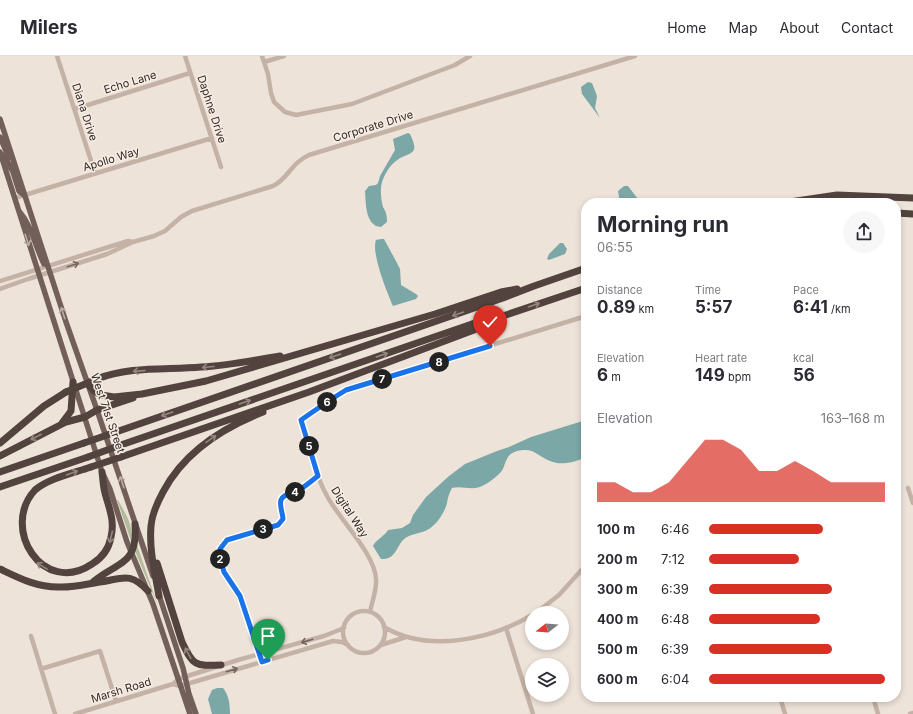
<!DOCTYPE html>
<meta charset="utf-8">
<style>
:root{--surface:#fff;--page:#f7f7f7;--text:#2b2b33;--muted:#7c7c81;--line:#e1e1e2;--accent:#d93025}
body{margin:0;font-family:Inter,sans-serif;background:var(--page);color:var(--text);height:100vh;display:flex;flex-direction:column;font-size:15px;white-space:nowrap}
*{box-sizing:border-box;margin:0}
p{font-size:13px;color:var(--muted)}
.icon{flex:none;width:22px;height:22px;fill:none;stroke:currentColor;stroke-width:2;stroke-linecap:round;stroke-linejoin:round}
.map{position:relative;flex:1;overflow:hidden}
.panel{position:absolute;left:581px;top:142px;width:320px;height:504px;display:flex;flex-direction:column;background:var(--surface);border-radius:16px;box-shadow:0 2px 6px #0003}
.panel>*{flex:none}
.needle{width:26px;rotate:253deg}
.tools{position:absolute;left:525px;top:550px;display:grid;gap:8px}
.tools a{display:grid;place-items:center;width:44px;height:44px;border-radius:50%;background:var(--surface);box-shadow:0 2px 6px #0003;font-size:20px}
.pin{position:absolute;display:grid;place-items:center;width:34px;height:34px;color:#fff;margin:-41px -17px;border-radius:50% 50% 50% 0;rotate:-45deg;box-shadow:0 0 4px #0007}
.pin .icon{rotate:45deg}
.km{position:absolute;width:20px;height:20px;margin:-10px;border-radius:50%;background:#222;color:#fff;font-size:11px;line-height:20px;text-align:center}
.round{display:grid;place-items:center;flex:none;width:42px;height:42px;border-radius:21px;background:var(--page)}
.overview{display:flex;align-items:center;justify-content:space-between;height:68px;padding:0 16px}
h1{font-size:22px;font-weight:700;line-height:30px}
.stats{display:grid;grid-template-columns:repeat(3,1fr);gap:6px;height:68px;padding:4px 16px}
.stats div{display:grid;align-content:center}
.stats b{font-size:17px;font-weight:700}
.stats small{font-size:11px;font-weight:400}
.stats p{font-size:11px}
.chart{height:112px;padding:8px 16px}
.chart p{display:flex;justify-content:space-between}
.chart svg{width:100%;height:72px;margin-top:4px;fill:var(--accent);opacity:.7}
ul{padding:0 16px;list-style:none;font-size:13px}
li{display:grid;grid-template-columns:64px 48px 1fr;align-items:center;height:30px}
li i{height:10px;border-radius:5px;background:var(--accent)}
header{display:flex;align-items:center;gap:24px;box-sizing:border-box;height:56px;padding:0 20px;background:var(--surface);border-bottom:1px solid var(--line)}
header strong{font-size:19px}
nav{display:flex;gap:22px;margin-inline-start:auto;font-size:14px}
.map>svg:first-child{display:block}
.green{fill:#b3bb9b}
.water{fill:#7ba8a7}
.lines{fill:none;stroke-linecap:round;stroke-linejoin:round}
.minor{stroke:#c5b2a6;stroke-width:4.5}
.major{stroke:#725f59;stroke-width:5.5}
.highway{stroke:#52433e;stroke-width:7}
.highway-bridge{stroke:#52433e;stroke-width:7}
.oneway{stroke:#bbada5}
.oneway2{stroke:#746760}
.oneway3{stroke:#948780}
.route-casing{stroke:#fff;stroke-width:8}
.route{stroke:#1a73e8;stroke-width:5}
.labels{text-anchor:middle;stroke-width:3;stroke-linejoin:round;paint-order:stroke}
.street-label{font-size:11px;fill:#322926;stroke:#f7ede4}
</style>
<header>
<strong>Milers</strong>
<nav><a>Home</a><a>Map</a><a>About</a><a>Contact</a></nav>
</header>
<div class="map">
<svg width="913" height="658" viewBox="0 0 913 658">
<rect width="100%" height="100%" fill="#eee3d9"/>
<!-- green -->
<path class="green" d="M117 444H118C125 457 134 469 131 485Z
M137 489 158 550 135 495Z"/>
<!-- water -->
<path class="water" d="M588 26 592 27 597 40 595 52 600 62 582 38 581 31Z
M408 77 410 78C421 101 409 95 396 105 389 110 385 118 382 126 380 133 381 144 383 151 386 156 387 159 387 166L381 171C365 170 366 147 365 135L369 130 376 129 378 127 380 120 395 94 393 83Z
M624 130H628L641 147H620L618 135Z
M381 183H384L397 207 400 213 401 229 416 238 418 240 416 243 393 250C387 236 371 197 376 184Z
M560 187H563L567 193 565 198 549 204 547 203 549 198Z
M586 364V401C575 406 562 410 550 405 536 399 534 391 517 395 504 399 507 408 501 416 496 421 490 426 484 429 473 436 463 429 452 432 449 438 448 441 447 447 445 456 437 468 429 473 422 478 410 477 403 484 396 492 395 504 381 503L373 490C375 484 384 481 388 474L402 472 410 467 413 459 426 441 449 420 465 408 497 395 509 391 531 381Z
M217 632H223C229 639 230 649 230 658H212L208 643 212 634Z"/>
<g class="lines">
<!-- minor -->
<path class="minor" d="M57 0 95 117
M185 0 221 111
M262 0 268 18 271 37 274 46 285 56 296 59 352 48 455 9 470 0
M264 6 284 0
M75 53 190 17
M15 142 212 82
M0 225 128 185 133 186
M0 233 28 223 107 198 133 186 154 180 165 175 181 161 192 155 273 130C288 123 291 107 309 99L635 0
M908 432 913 447
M343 576a21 21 0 1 1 42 0a21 21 0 1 1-42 0Z
M370 556C372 545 377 534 376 523 375 498 340 464 327 440 314 416 309 390 301 364L330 344 346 334 586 260
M536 557 559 539 586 509
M384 571C428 597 490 584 532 559
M506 572 533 658
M31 580 55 658
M381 589 406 581
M262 606 240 540 224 516 219 503 220 492 224 487 228 484 278 469 283 463C283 458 279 449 281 444 283 438 292 438 297 435 304 431 311 425 318 420
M41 613 100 595 116 645
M173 628 180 630 333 585 342 586 348 589
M780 641 785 658
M873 641 878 658
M75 658 173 628 178 623 238 604 324 580 344 572
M910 658 913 657"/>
<!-- major -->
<path class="major" d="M0 63 66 266 97 354 153 520
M0 81 9 102
M0 96 102 416 110 433 127 486 153 548 190 658
M4 99 13 116 19 135 24 139
M19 155C32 170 35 190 44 208
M158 536 183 612 189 638 196 658"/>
<!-- highway -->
<path class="highway" d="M783 147 837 139 913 142
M896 157 913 158
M97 323C129 310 167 314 201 311 228 310 254 304 280 300
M88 328 93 334 101 339 114 341 142 338 206 325 435 258 501 236 517 233
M62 367 71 355 73 326
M113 377 503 242 534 230 586 212
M0 387 44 350 66 336
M118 390 472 268 497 262 586 232
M0 400 66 366 85 361 97 354 133 342
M121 401 309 336 474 274 487 267
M91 411C74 417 49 422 35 434 0 472 43 541 92 508 102 502 109 492 111 481 115 465 109 452 105 437 103 430 103 423 102 416
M0 416 84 387
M0 431 88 401
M157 507 182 586C193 610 195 610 221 609
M0 513C19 522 36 531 58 531 72 532 87 528 100 526 122 523 130 515 148 535
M93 526C118 505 138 510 135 468
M159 540C155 517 149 494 151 470 152 458 157 447 163 436 184 396 222 372 263 356"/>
<!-- highway-bridge -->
<path class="highway-bridge" d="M66 336 97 323
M84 387 113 377
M88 401 118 390
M91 411 121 401"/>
</g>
<!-- one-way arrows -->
<defs><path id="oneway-shaft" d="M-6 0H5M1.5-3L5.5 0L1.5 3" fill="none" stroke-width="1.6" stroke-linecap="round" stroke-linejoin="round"/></defs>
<g class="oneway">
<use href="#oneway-shaft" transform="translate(27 184) rotate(72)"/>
<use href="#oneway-shaft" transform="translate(63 257) rotate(-108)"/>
<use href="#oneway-shaft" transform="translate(122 426) rotate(-108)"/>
</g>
<g class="oneway2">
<use href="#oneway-shaft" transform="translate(73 209) rotate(-18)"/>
<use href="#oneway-shaft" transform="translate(307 585) rotate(164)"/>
<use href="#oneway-shaft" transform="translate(232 614) rotate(-16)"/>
</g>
<g class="oneway3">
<use href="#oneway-shaft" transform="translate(534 249) rotate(-19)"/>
<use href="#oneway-shaft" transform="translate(458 258) rotate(161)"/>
<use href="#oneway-shaft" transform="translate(382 299) rotate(-19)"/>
<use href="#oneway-shaft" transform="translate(335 300) rotate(161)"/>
<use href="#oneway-shaft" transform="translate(208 311) rotate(175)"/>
<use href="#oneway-shaft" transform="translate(139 315) rotate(176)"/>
<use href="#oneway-shaft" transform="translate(245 346) rotate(-19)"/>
<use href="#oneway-shaft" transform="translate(167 358) rotate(161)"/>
<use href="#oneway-shaft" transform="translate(36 381) rotate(153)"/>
<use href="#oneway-shaft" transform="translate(211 383) rotate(-35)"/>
<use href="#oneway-shaft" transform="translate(72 417) rotate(-20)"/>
<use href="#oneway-shaft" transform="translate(111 481) rotate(104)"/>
<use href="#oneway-shaft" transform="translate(42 510) rotate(-149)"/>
<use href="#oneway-shaft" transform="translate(188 597) rotate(-118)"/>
</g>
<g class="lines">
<defs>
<path id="route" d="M268 604 262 606 240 540 224 516 220 502V493L227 484 278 469 283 463C283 458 279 449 281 444 283 438 292 438 297 435 305 431 311 425 318 420L301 364 330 344 346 334 490 290"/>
</defs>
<!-- route casing -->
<use href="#route" class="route-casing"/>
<!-- route -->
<use href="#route" class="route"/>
</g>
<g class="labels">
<!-- street labels -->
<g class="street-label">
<text transform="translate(130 26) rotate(-17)" y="4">Echo Lane</text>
<text transform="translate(212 53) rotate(72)" y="4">Daphne Drive</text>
<text transform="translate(85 56) rotate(72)" y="4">Diana Drive</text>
<text transform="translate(373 70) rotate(-17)" y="4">Corporate Drive</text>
<text transform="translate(111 103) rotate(-17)" y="4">Apollo Way</text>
<text transform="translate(108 357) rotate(71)" y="4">West 71st Street</text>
<text transform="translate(350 456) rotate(57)" y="4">Digital Way</text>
<text transform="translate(121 634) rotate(-17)" y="4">Marsh Road</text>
</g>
</g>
</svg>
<div class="tools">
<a><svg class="needle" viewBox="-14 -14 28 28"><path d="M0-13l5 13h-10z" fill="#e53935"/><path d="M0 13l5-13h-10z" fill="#7c7c81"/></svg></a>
<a><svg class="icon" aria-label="layers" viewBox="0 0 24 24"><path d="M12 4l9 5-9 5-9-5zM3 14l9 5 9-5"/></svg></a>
</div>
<div class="pin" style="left:268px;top:604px;background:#1e9e55"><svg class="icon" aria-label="arrive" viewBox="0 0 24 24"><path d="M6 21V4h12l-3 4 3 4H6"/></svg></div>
<div class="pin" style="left:490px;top:290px;background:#d93025"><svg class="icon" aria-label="check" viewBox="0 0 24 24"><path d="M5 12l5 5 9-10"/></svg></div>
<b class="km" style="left:220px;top:503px">2</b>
<b class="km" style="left:263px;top:473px">3</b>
<b class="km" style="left:295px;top:436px">4</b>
<b class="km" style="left:309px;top:390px">5</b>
<b class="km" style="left:327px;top:346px">6</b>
<b class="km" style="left:382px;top:323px">7</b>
<b class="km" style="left:439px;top:306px">8</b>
<section class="panel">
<div class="overview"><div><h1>Morning run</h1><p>06:55</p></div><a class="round"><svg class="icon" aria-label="share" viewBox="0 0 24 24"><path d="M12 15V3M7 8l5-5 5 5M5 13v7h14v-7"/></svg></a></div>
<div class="stats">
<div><p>Distance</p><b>0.89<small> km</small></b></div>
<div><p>Time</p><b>5:57</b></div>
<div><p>Pace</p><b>6:41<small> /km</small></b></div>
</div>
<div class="stats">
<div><p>Elevation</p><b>6<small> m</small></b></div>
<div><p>Heart rate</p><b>149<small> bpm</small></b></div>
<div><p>kcal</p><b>56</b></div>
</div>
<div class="chart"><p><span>Elevation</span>163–168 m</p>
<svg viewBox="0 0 160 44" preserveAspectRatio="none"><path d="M0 44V32L10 32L20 38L30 38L40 32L50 19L60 6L70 6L80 12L90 25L100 25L110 19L120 25L130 32L140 32L150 32L160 32V44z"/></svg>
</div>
<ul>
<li><b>100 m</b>6:46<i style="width:65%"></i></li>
<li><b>200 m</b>7:12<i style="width:51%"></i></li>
<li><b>300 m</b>6:39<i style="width:70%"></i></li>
<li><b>400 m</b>6:48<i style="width:63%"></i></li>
<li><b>500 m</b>6:39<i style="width:70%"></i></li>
<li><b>600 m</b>6:04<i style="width:100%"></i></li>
</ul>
</section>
</div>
